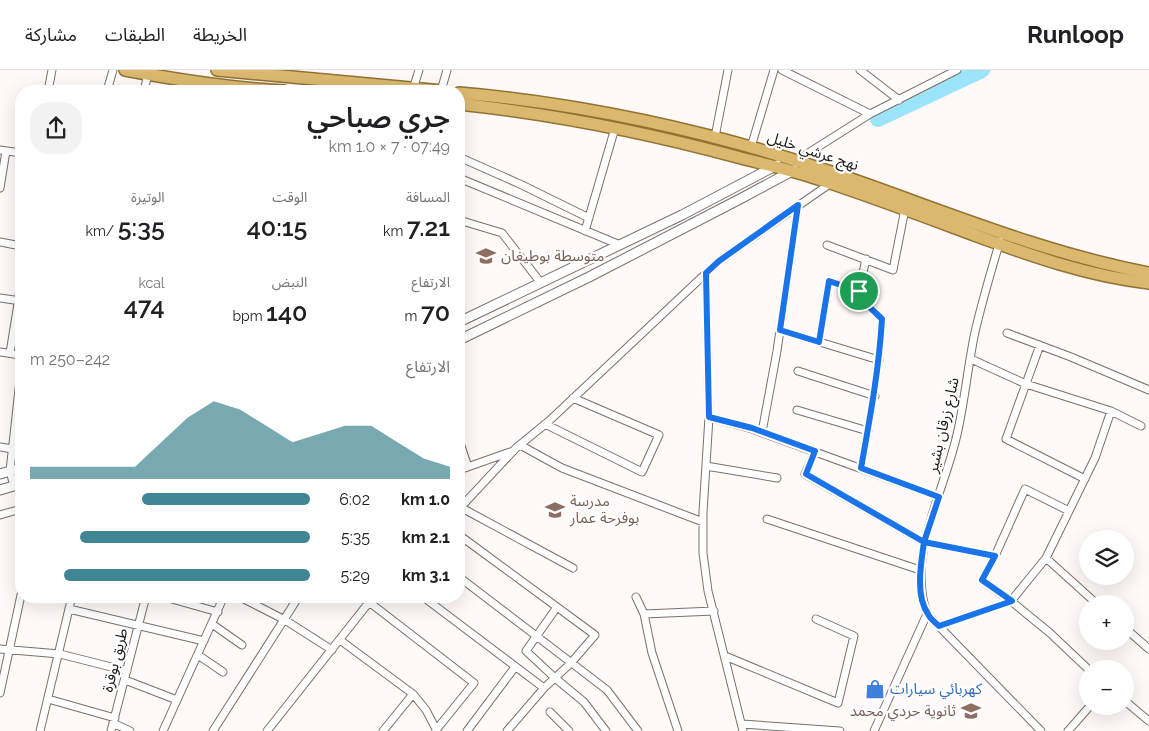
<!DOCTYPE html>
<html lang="ar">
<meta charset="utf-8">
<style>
:root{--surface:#fff;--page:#f2f2f2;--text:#202124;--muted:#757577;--line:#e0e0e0;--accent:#408593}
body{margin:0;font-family:Raleway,"Noto Sans Arabic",sans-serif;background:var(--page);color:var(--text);direction:rtl;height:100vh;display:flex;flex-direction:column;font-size:19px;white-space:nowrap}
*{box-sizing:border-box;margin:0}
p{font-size:16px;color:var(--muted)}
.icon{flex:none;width:28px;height:28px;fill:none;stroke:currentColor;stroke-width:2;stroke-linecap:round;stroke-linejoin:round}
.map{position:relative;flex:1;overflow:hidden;direction:ltr}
.side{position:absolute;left:15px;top:15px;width:450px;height:518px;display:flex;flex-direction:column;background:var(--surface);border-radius:20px;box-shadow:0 5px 20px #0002;direction:rtl}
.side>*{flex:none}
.fabs{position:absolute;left:1079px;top:460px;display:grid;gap:10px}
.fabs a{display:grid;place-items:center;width:55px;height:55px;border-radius:50%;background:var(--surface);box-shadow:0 5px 20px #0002;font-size:25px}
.pin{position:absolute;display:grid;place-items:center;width:42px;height:42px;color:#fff;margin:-21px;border:2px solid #fff;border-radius:50%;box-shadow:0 1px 5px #0007}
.round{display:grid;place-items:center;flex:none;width:52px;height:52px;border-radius:20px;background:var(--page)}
.summary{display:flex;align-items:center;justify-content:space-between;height:85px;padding:0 15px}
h1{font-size:28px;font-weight:600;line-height:38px}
.metrics{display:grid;grid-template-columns:repeat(3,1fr);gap:8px;height:85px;padding:5px 15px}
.metrics div{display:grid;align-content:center}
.metrics b{font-size:25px;font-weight:600}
.metrics small{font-size:14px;font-weight:400}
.metrics p{font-size:14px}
.chart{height:140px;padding:10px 15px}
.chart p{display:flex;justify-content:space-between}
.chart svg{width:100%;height:90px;margin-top:5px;fill:var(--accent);opacity:.7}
ul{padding:0 15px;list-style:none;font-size:16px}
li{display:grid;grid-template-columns:80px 60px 1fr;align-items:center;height:38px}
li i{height:12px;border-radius:6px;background:var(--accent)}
header{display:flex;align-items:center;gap:30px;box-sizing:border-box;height:70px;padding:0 25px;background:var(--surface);border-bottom:1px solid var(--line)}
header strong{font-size:24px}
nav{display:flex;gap:28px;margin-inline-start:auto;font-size:18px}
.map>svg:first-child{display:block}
.medical{fill:#f2effc}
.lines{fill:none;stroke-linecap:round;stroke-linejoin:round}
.river{stroke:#9ce4fa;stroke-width:16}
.minor-casing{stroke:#7b706a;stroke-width:9}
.tertiary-casing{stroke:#7b706a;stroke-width:11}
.trunk-casing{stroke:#917336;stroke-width:14}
.minor{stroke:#fff;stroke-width:7}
.tertiary{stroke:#fff;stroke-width:9}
.trunk{stroke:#dbb86e;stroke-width:11}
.route-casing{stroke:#fff;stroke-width:10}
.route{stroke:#1a73e8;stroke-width:6}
.labels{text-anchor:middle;stroke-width:4.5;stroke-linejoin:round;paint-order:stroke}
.street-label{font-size:15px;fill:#191513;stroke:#fff}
.education-label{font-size:15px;fill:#785e54;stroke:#fff;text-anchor:start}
.shop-label{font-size:15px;fill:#366cbe;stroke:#fff;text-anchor:start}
</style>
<header>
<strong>Runloop</strong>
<nav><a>الخريطة</a><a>الطبقات</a><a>مشاركة</a></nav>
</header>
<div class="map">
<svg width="1149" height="661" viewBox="0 0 1149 661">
<rect width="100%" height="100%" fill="#fffaf7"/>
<!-- medical -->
<path class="medical" d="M21 334V382L15 384Z"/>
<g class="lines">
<!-- river -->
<path class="river" d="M878 49 982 0"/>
<defs>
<path id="minor" d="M782 0 870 44
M860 0 899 30
M413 19 419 0
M48 21 52 0
M107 21 113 0
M144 21 148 4
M185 21 187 11
M441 21 447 0
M715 67 728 0
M751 77 774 0
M0 80 21 83
M459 87 522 115 589 148
M802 87 870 44 957 0
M459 108 620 175
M0 118 6 81
M459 150 502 163 541 213
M585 161 615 58
M0 172 21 176
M827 175 893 200 905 139
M706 203 709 347 703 442V483L708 521 743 661
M0 228 21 231
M780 260 879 290
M1007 263 1071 287 1149 320
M819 272 829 211 859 221
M1040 275 1006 369 1085 409
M0 282 21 285
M10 283 21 215
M971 289 1026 314 1111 341 1141 356
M798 301 875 326
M797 340 868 361
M709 347 752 359 939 427
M545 354 642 402 659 365 573 328
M762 362 777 281 798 135
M459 370 468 397
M520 375 562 398 703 452
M0 377 13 379
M815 381 805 404 924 472 995 486
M706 396 777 408
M861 398C870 348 879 299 882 249L858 225 866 189
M459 400 510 382
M14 416 10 401 21 301
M460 437 573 498
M459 439 516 378 549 351 719 191 831 113
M1069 441 1025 419 995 486 982 510 1011 531 1046 488 1095 388 1111 341
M0 445 21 439
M767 449 920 500
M459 465 595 565 571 593 544 618
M1046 488 1097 534
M459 507 607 620 638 661
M161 526 218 542
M238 526 285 550 332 580
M422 526 544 618 507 661
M636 527 644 544 714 541
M369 532 474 613 436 660
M557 537 526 581 555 608 584 632 606 661
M69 539 204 571
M644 544 652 583 678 661
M927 544 1041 661
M212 554 242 575
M939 556 1011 531 1050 563 1088 599
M1125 558 1149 579
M340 570 413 624 426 640 437 661
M0 579 60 584 127 601
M198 585 223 602
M725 586 838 633 854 566 816 549
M125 610 177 630
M0 623 21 525
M48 629 115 648
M1125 631 1149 651
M550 642 569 661
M113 653 130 661
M742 654 840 661
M40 661 72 526
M111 661 146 526
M163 661 224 526
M213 661 299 526
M267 661 374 526
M383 661 413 624
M467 661 515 597
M874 661 927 544C906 482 946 420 958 360 965 328 968 295 975 262 982 232 991 201 1000 171
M1068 661 1090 636"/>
<path id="tertiary" d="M459 252 682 145 777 95
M459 270 589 207 740 129 794 100
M0 404 21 398
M0 420 21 414"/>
<path id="trunk" d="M125 0C178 10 230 18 284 21
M217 0 443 21
M459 23C580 33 709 61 825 100 932 136 1037 182 1149 203
M459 34C554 44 649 63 741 88 768 95 795 101 821 110 873 127 923 146 974 165 1032 186 1088 206 1149 213"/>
</defs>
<!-- minor casing -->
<use href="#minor" class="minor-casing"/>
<!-- tertiary casing -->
<use href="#tertiary" class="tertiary-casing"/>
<!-- trunk casing -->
<use href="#trunk" class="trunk-casing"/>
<!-- minor -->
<use href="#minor" class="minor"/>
<!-- tertiary -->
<use href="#tertiary" class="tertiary"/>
<!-- trunk -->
<use href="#trunk" class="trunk"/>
</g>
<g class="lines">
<defs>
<path id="route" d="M859 221 829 211 819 272 780 260 798 135 719 191 706 203 709 347 752 358 815 381 806 404 924 472C921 493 915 526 928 544 930 549 935 552 939 556L1012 531 982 510 995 486 924 472 939 427 861 398C870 348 879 299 882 249L858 226 859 221"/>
</defs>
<!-- route casing -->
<use href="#route" class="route-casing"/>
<!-- route -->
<use href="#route" class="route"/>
</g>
<!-- icons -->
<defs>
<symbol id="school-bare" viewBox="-9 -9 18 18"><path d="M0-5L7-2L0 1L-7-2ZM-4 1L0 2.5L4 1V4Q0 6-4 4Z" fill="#8d6e63" stroke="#fff" stroke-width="2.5" paint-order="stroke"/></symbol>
<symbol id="shop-bare" viewBox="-9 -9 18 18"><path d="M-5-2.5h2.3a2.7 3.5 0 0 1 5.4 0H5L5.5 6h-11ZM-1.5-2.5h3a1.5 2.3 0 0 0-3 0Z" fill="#3f7fe0" stroke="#fff" stroke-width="2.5" paint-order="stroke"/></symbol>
</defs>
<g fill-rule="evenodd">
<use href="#school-bare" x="472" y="172" width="28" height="28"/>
<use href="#school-bare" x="541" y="426" width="28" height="28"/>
<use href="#shop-bare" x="861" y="605" width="28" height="28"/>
<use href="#school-bare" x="957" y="627" width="28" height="28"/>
</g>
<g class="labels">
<!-- street labels -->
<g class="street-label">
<text transform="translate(813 81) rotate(18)" y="5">نهج عرشي خليل</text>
<text transform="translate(943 355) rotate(-77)" y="5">شارع زرقان بشير</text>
<text transform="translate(115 590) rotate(-76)" y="5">طريق بوقرة</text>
</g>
<!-- education labels -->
<g class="education-label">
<text x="501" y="191">متوسطة بوطيغان</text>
<text x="570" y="436">مدرسة<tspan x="570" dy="17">بوفرحة عمار</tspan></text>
<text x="956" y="646" text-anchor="end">ثانوية حردي محمد</text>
</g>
<!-- shop labels -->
<g class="shop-label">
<text x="890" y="624">كهربائي سيارات</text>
</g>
</g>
</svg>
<div class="fabs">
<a><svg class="icon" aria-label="layers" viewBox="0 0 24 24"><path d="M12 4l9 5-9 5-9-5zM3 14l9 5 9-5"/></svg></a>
<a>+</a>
<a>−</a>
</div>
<div class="pin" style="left:859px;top:221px;background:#1e9e55"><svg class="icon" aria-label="arrive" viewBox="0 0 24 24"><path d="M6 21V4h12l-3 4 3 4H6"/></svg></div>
<section class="side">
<div class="summary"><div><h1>جري صباحي</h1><p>07:49 · 7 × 1.0 km</p></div><a class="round"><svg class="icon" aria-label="share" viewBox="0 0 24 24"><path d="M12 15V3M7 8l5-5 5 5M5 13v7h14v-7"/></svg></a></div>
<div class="metrics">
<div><p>المسافة</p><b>7.21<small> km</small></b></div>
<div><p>الوقت</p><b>40:15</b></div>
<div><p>الوتيرة</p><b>5:35<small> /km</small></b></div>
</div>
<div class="metrics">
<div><p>الارتفاع</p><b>70<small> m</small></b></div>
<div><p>النبض</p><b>140<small> bpm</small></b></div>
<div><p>kcal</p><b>474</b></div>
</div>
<div class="chart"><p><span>الارتفاع</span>242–250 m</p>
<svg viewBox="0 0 160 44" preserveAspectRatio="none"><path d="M0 44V38L10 38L20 38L30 38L40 38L50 26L60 14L70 6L80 10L90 18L100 26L110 22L120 18L130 18L140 26L150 34L160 38V44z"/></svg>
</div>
<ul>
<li><b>1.0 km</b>6:02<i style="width:60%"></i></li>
<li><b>2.1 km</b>5:35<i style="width:82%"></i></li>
<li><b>3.1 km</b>5:29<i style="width:88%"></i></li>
</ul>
</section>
</div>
